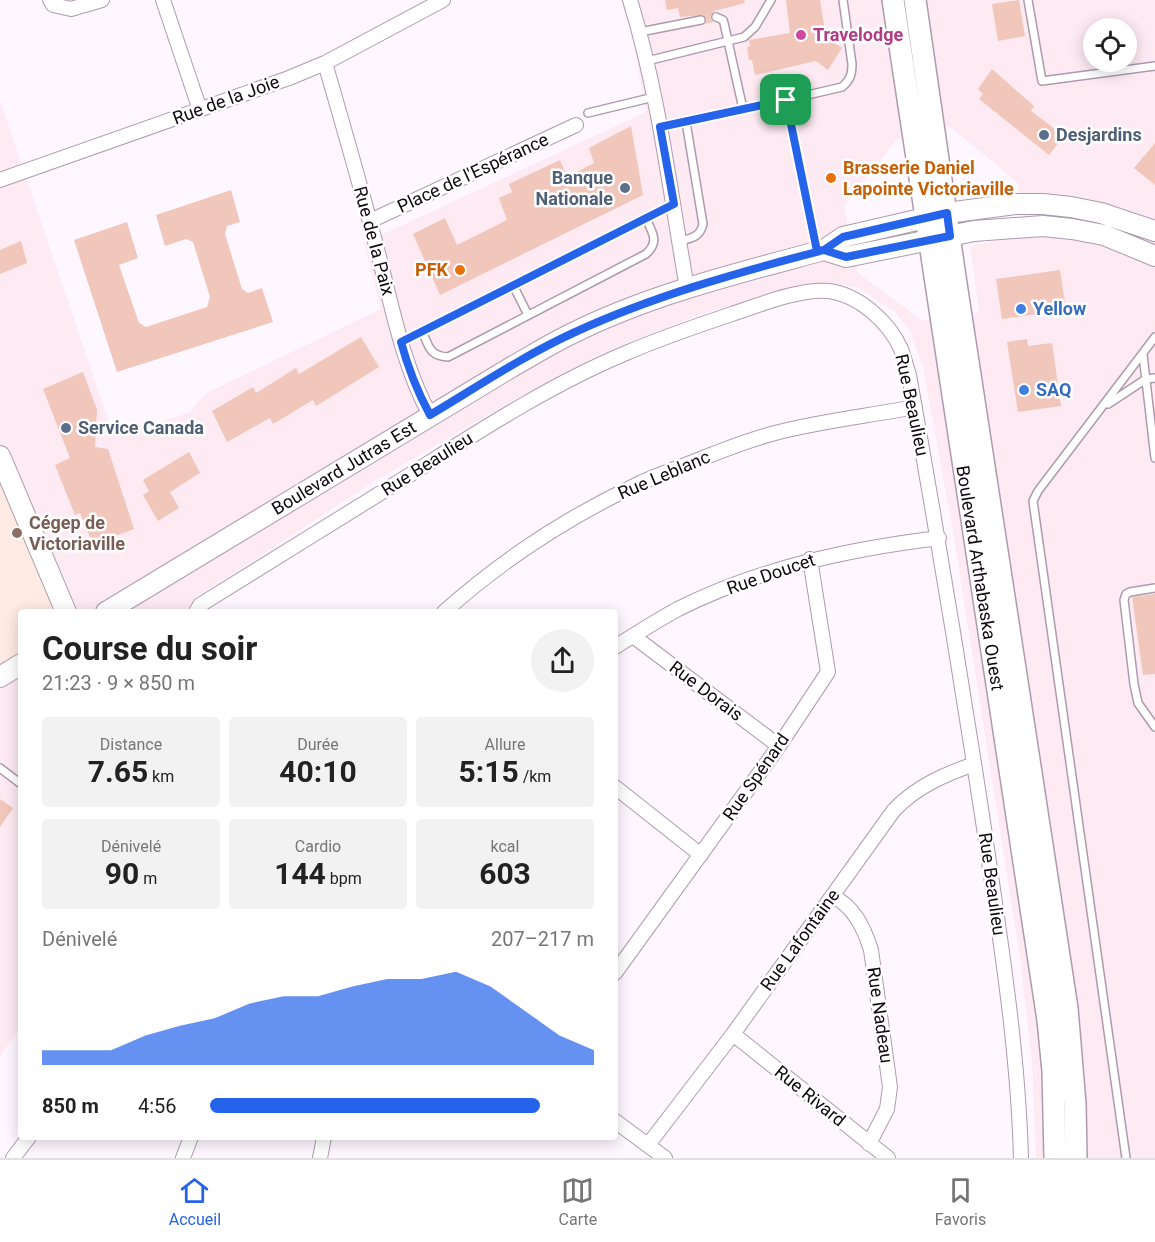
<!DOCTYPE html>
<html lang="fr">
<meta charset="utf-8">
<style>
:root{--surface:#fff;--page:#f2f2f2;--text:#222;--muted:#767676;--line:#e0e0e0;--accent:#2563eb}
body{margin:0;font-family:Roboto,sans-serif;background:var(--page);color:var(--text);height:100vh;display:flex;flex-direction:column;font-size:22px;white-space:nowrap}
*{box-sizing:border-box;margin:0}
p{font-size:20px;color:var(--muted)}
.icon{flex:none;width:33px;height:33px;fill:none;stroke:currentColor;stroke-width:2;stroke-linecap:round;stroke-linejoin:round}
.map{position:relative;flex:1;overflow:hidden}
.drawer{position:absolute;left:18px;top:609px;width:600px;height:531px;display:flex;flex-direction:column;background:var(--surface);border-radius:6px;box-shadow:0 3px 15px #0003}
.drawer>*{flex:none}
.buttons{position:absolute;left:1083px;top:18px;display:grid;gap:12px}
.buttons a{display:grid;place-items:center;width:54px;height:54px;border-radius:50%;background:var(--surface);box-shadow:0 3px 15px #0003;font-size:30px}
.pin{position:absolute;display:grid;place-items:center;width:51px;height:51px;color:#fff;margin:-26px;border-radius:12px;box-shadow:0 3px 9px #0006}
.round{display:grid;place-items:center;flex:none;width:63px;height:63px;border-radius:32px;background:var(--page)}
.overview{display:flex;align-items:center;justify-content:space-between;height:102px;padding:0 24px}
h1{font-size:33px;font-weight:700;line-height:45px}
.stats{display:grid;grid-template-columns:repeat(3,1fr);gap:9px;height:102px;padding:6px 24px}
.stats div{display:grid;align-content:center;border-radius:6px;background:var(--page);text-align:center}
.stats b{font-size:30px;font-weight:700}
.stats small{font-size:16px;font-weight:400}
.stats p{font-size:16px}
.chart{height:168px;padding:12px 24px}
.chart p{display:flex;justify-content:space-between}
.chart svg{width:100%;height:108px;margin-top:6px;fill:var(--accent);opacity:.7}
ul{padding:0 24px;list-style:none;font-size:20px}
li{display:grid;grid-template-columns:96px 72px 1fr;align-items:center;height:45px}
li i{height:15px;border-radius:8px;background:var(--accent)}
.dock{display:flex;justify-content:space-around;align-items:center;height:84px;border-top:2px solid var(--line);background:var(--surface);font-size:16px;color:var(--muted)}
.dock a{display:grid;justify-items:center;gap:3px}
.dock .on{color:var(--accent)}
.map>svg:first-child{display:block}
.commercial{fill:#fdeaf2;fill-rule:evenodd}
.education{fill:#ffebe4}
.building{fill:#f1c6bb}
.lines{fill:none;stroke-linecap:round;stroke-linejoin:round}
.service-casing{stroke:#ad9bad;stroke-width:10}
.minor-casing{stroke:#ad9bad;stroke-width:16}
.secondary-casing{stroke:#ad9bad;stroke-width:22}
.primary-casing{stroke:#ad9bad;stroke-width:24}
.service{stroke:#fff;stroke-width:7}
.minor{stroke:#fff;stroke-width:14}
.secondary{stroke:#fff;stroke-width:20}
.primary{stroke:#fff;stroke-width:21}
.route-casing{stroke:#fff;stroke-width:12}
.route{stroke:#2563eb;stroke-width:8}
.hotel-dot{fill:#d1479c;stroke:#fff;stroke-width:2}
.service-dot{fill:#5c6f8a;stroke:#fff;stroke-width:2}
.food-dot{fill:#e8710a;stroke:#fff;stroke-width:2}
.shop-dot{fill:#3f7fe0;stroke:#fff;stroke-width:2}
.education-dot{fill:#8d6e63;stroke:#fff;stroke-width:2}
.labels{text-anchor:middle;stroke-width:5;stroke-linejoin:round;paint-order:stroke}
.hotel-label{font-size:18px;font-weight:bold;fill:#b23c85;stroke:#fff;text-anchor:start}
.street-label{font-size:18px;fill:#100910;stroke:#fff}
.service-label{font-size:18px;font-weight:bold;fill:#4e5e75;stroke:#fff;text-anchor:start}
.food-label{font-size:18px;font-weight:bold;fill:#c56008;stroke:#fff;text-anchor:start}
.shop-label{font-size:18px;font-weight:bold;fill:#366cbe;stroke:#fff;text-anchor:start}
.education-label{font-size:18px;font-weight:bold;fill:#785e54;stroke:#fff;text-anchor:start}
</style>
<div class="map">
<svg width="1155" height="1158" viewBox="0 0 1155 1158">
<rect width="100%" height="100%" fill="#fff7ff"/>
<!-- commercial -->
<path class="commercial" d="M621 0H1155V1158H1036L1032 1063 1020 958 953 532 923 367 910 331 895 312 859 288 834 283 809 284 701 314 600 354 501 407 375 481 195 598 185 612H67L0 455V100L113 435 189 413 205 394 381 309 364 243 646 112 633 40ZM1094 28H1126V62H1094ZM949 126 1017 182 1028 235 970 246 979 312 923 321 858 273 844 206 896 140Z
M21 664V1027L0 1056V677Z"/>
<!-- education -->
<path class="education" d="M0 455 67 612H21V664L0 677Z"/>
<!-- building -->
<path class="building" d="M665 0H744L745 3 714 11 710 17 713 22 705 24 707 20 703 15 680 17 678 8 667 10Z
M786 0H820L826 37 842 48 828 70 816 61 755 75 752 60H749L747 47 750 46 749 40 790 33Z
M1019 0 1025 36 998 41 992 4Z
M992 69 1034 106 1031 111 1064 136 1049 155 979 99 983 94 978 89Z
M631 126 643 195 440 295 413 234 445 218 457 245 507 220 499 198 512 192 509 184 560 160 567 177 594 163 589 148Z
M1155 143V185L1134 168Z
M231 190 240 222 227 226 225 234 242 289 248 293 262 288 273 322 117 372 74 240 127 222 138 258 119 265 139 323 146 327 207 307 210 297 193 242 186 239 165 246 156 215Z
M21 241 27 263 0 274V250Z
M1060 270 1066 310 1002 319 996 279Z
M361 337 379 367 316 406 313 400 273 424 270 418 227 442 212 411 253 387 256 393 296 368 299 374Z
M1027 339 1028 346 1052 343 1061 406 1018 412 1007 342Z
M83 372 97 410 95 447 108 449 134 529 93 544 80 513 75 515 55 465 70 458 43 389Z
M189 452 200 473 170 492 179 508 158 521 143 495 149 491 143 480Z
M1155 594V674L1143 675 1132 597Z
M0 799 13 808 0 827Z"/>
<g class="lines">
<defs>
<path id="service" d="M1028 0 1042 81 1155 66
M716 17 723 20 724 23 743 109
M640 32 701 20
M647 61 744 37 755 27 771 0
M786 100 842 87C850 80 852 75 852 64L843 0
M588 113 654 97
M660 127 786 100 816 249
M680 241C692 238 700 237 703 224L686 122
M513 285 528 315
M422 331C429 346 429 356 448 357L646 254C660 241 652 233 646 218
M401 342 674 204
M1143 355 1155 458
M1108 404 1146 379 1155 378
M1155 588 1130 592 1126 594 1124 600 1134 684 1138 703 1155 727
M0 768 21 784
M1126 1158 1033 501 1038 491 1155 337"/>
<path id="minor" d="M50 0 53 5 71 9 102 0
M163 0 200 110
M630 0C659 94 670 192 687 288
M325 63C343 125 361 187 377 249 392 305 402 364 430 415
M0 180 289 78 325 63 443 0
M370 221 576 125
M196 612 200 605C272 560 344 516 416 471 484 428 552 384 626 353 661 338 696 326 732 314 759 305 801 288 829 291 859 295 889 322 901 349 904 357 906 366 909 375 936 526 961 677 984 828 1000 938 1018 1047 1021 1158
M444 612C502 560 568 517 638 484 657 475 678 468 698 460 723 450 749 440 775 433 821 421 868 416 915 407
M633 636 779 746
M615 647C636 634 656 621 678 609 760 568 849 549 939 538
M615 787 701 855
M832 896C854 906 864 928 871 950L890 1087 887 1109 869 1144
M615 973 779 746 828 672 810 559
M733 1034 888 1158
M615 1121 665 1158
M648 1145 733 1034 894 810C917 786 944 775 974 764
M13 1158 29 1137
M183 1158 191 1137
M320 1158 324 1137"/>
<path id="secondary" d="M824 250 846 257 974 231 1043 226 1072 229 1104 235 1155 256
M0 456 66 612
M106 612 515 365C533 355 552 343 571 334 651 294 739 273 824 250L843 237 947 213 1015 204H1043L1071 207 1101 213 1155 231
M0 677 21 664"/>
<path id="primary" d="M893 0 1048 1020 1053 1071 1055 1158
M915 0 955 277 1067 1008 1075 1104 1076 1158"/>
</defs>
<!-- service casing -->
<use href="#service" class="service-casing"/>
<!-- minor casing -->
<use href="#minor" class="minor-casing"/>
<!-- secondary casing -->
<use href="#secondary" class="secondary-casing"/>
<!-- primary casing -->
<use href="#primary" class="primary-casing"/>
<!-- service -->
<use href="#service" class="service"/>
<!-- minor -->
<use href="#minor" class="minor"/>
<!-- secondary -->
<use href="#secondary" class="secondary"/>
<!-- primary -->
<use href="#primary" class="primary"/>
</g>
<g class="lines">
<defs>
<path id="route" d="M786 100 660 127 674 204 401 342C408 368 417 391 430 415 477 387 523 356 573 333 653 296 739 272 824 250L846 257 950 236 947 213 843 237 824 250 817 251 786 100"/>
</defs>
<!-- route casing -->
<use href="#route" class="route-casing"/>
<!-- route -->
<use href="#route" class="route"/>
</g>
<!-- markers -->
<circle class="hotel-dot" cx="801" cy="35" r="6"/>
<g class="service-dot">
<circle cx="1044" cy="135" r="6"/>
<circle cx="625" cy="188" r="6"/>
<circle cx="66" cy="428" r="6"/>
</g>
<g class="food-dot">
<circle cx="831" cy="178" r="6"/>
<circle cx="460" cy="270" r="6"/>
</g>
<g class="shop-dot">
<circle cx="1021" cy="309" r="6"/>
<circle cx="1024" cy="390" r="6"/>
</g>
<circle class="education-dot" cx="17" cy="533" r="6"/>
<g class="labels">
<!-- hotel labels -->
<g class="hotel-label">
<text x="813" y="41">Travelodge</text>
</g>
<!-- street labels -->
<g class="street-label">
<text transform="translate(226 100) rotate(-20)" y="6">Rue de la Joie</text>
<text transform="translate(473 173) rotate(-25)" y="6">Place de l'Espérance</text>
<text transform="translate(374 241) rotate(75)" y="6">Rue de la Paix</text>
<text transform="translate(912 405) rotate(78)" y="6">Rue Beaulieu</text>
<text transform="translate(427 464) rotate(-32)" y="6">Rue Beaulieu</text>
<text transform="translate(344 468) rotate(-31)" y="6">Boulevard Jutras Est</text>
<text transform="translate(664 475) rotate(-23)" y="6">Rue Leblanc</text>
<text transform="translate(771 574) rotate(-19)" y="6">Rue Doucet</text>
<text transform="translate(980 578) rotate(81)" y="6">Boulevard Arthabaska Ouest</text>
<text transform="translate(706 691) rotate(37)" y="6">Rue Dorais</text>
<text transform="translate(756 777) rotate(-55)" y="6">Rue Spénard</text>
<text transform="translate(992 884) rotate(82)" y="6">Rue Beaulieu</text>
<text transform="translate(800 940) rotate(-54)" y="6">Rue Lafontaine</text>
<text transform="translate(880 1015) rotate(82)" y="6">Rue Nadeau</text>
<text transform="translate(810 1096) rotate(39)" y="6">Rue Rivard</text>
</g>
<!-- service labels -->
<g class="service-label">
<text x="1056" y="141">Desjardins</text>
<text x="613" y="184" text-anchor="end">Banque<tspan x="613" dy="21">Nationale</tspan></text>
<text x="78" y="434">Service Canada</text>
</g>
<!-- food labels -->
<g class="food-label">
<text x="843" y="174">Brasserie Daniel<tspan x="843" dy="21">Lapointe Victoriaville</tspan></text>
<text x="448" y="276" text-anchor="end">PFK</text>
</g>
<!-- shop labels -->
<g class="shop-label">
<text x="1033" y="315">Yellow</text>
<text x="1036" y="396">SAQ</text>
</g>
<!-- education labels -->
<g class="education-label">
<text x="29" y="529">Cégep de<tspan x="29" dy="21">Victoriaville</tspan></text>
</g>
</g>
</svg>
<div class="buttons">
<a><svg class="icon" aria-label="locate" viewBox="0 0 24 24"><circle cx="12" cy="12" r="6"/><path d="M12 2v4M12 18v4M2 12h4M18 12h4"/></svg></a>
</div>
<div class="pin" style="left:786px;top:100px;background:#1e9e55"><svg class="icon" aria-label="arrive" viewBox="0 0 24 24"><path d="M6 21V4h12l-3 4 3 4H6"/></svg></div>
<section class="drawer">
<div class="overview"><div><h1>Course du soir</h1><p>21:23 · 9 × 850 m</p></div><a class="round"><svg class="icon" aria-label="share" viewBox="0 0 24 24"><path d="M12 15V3M7 8l5-5 5 5M5 13v7h14v-7"/></svg></a></div>
<div class="stats">
<div><p>Distance</p><b>7.65<small> km</small></b></div>
<div><p>Durée</p><b>40:10</b></div>
<div><p>Allure</p><b>5:15<small> /km</small></b></div>
</div>
<div class="stats">
<div><p>Dénivelé</p><b>90<small> m</small></b></div>
<div><p>Cardio</p><b>144<small> bpm</small></b></div>
<div><p>kcal</p><b>603</b></div>
</div>
<div class="chart"><p><span>Dénivelé</span>207–217 m</p>
<svg viewBox="0 0 160 44" preserveAspectRatio="none"><path d="M0 44V38L10 38L20 38L30 32L40 28L50 25L60 19L70 16L80 16L90 12L100 9L110 9L120 6L130 12L140 22L150 32L160 38V44z"/></svg>
</div>
<ul>
<li><b>850 m</b>4:56<i style="width:86%"></i></li>
</ul>
</section>
</div>
<nav class="dock">
<a class="on"><svg class="icon" aria-label="home" viewBox="0 0 24 24"><path d="M3 11l9-7 9 7M6 9v11h12V9"/></svg>Accueil</a>
<a><svg class="icon" aria-label="map" viewBox="0 0 24 24"><path d="M3 6l6-2 6 2 6-2v14l-6 2-6-2-6 2zM9 4v14M15 6v14"/></svg>Carte</a>
<a><svg class="icon" aria-label="saved" viewBox="0 0 24 24"><path d="M7 4h10v16l-5-4-5 4z"/></svg>Favoris</a>
</nav>
